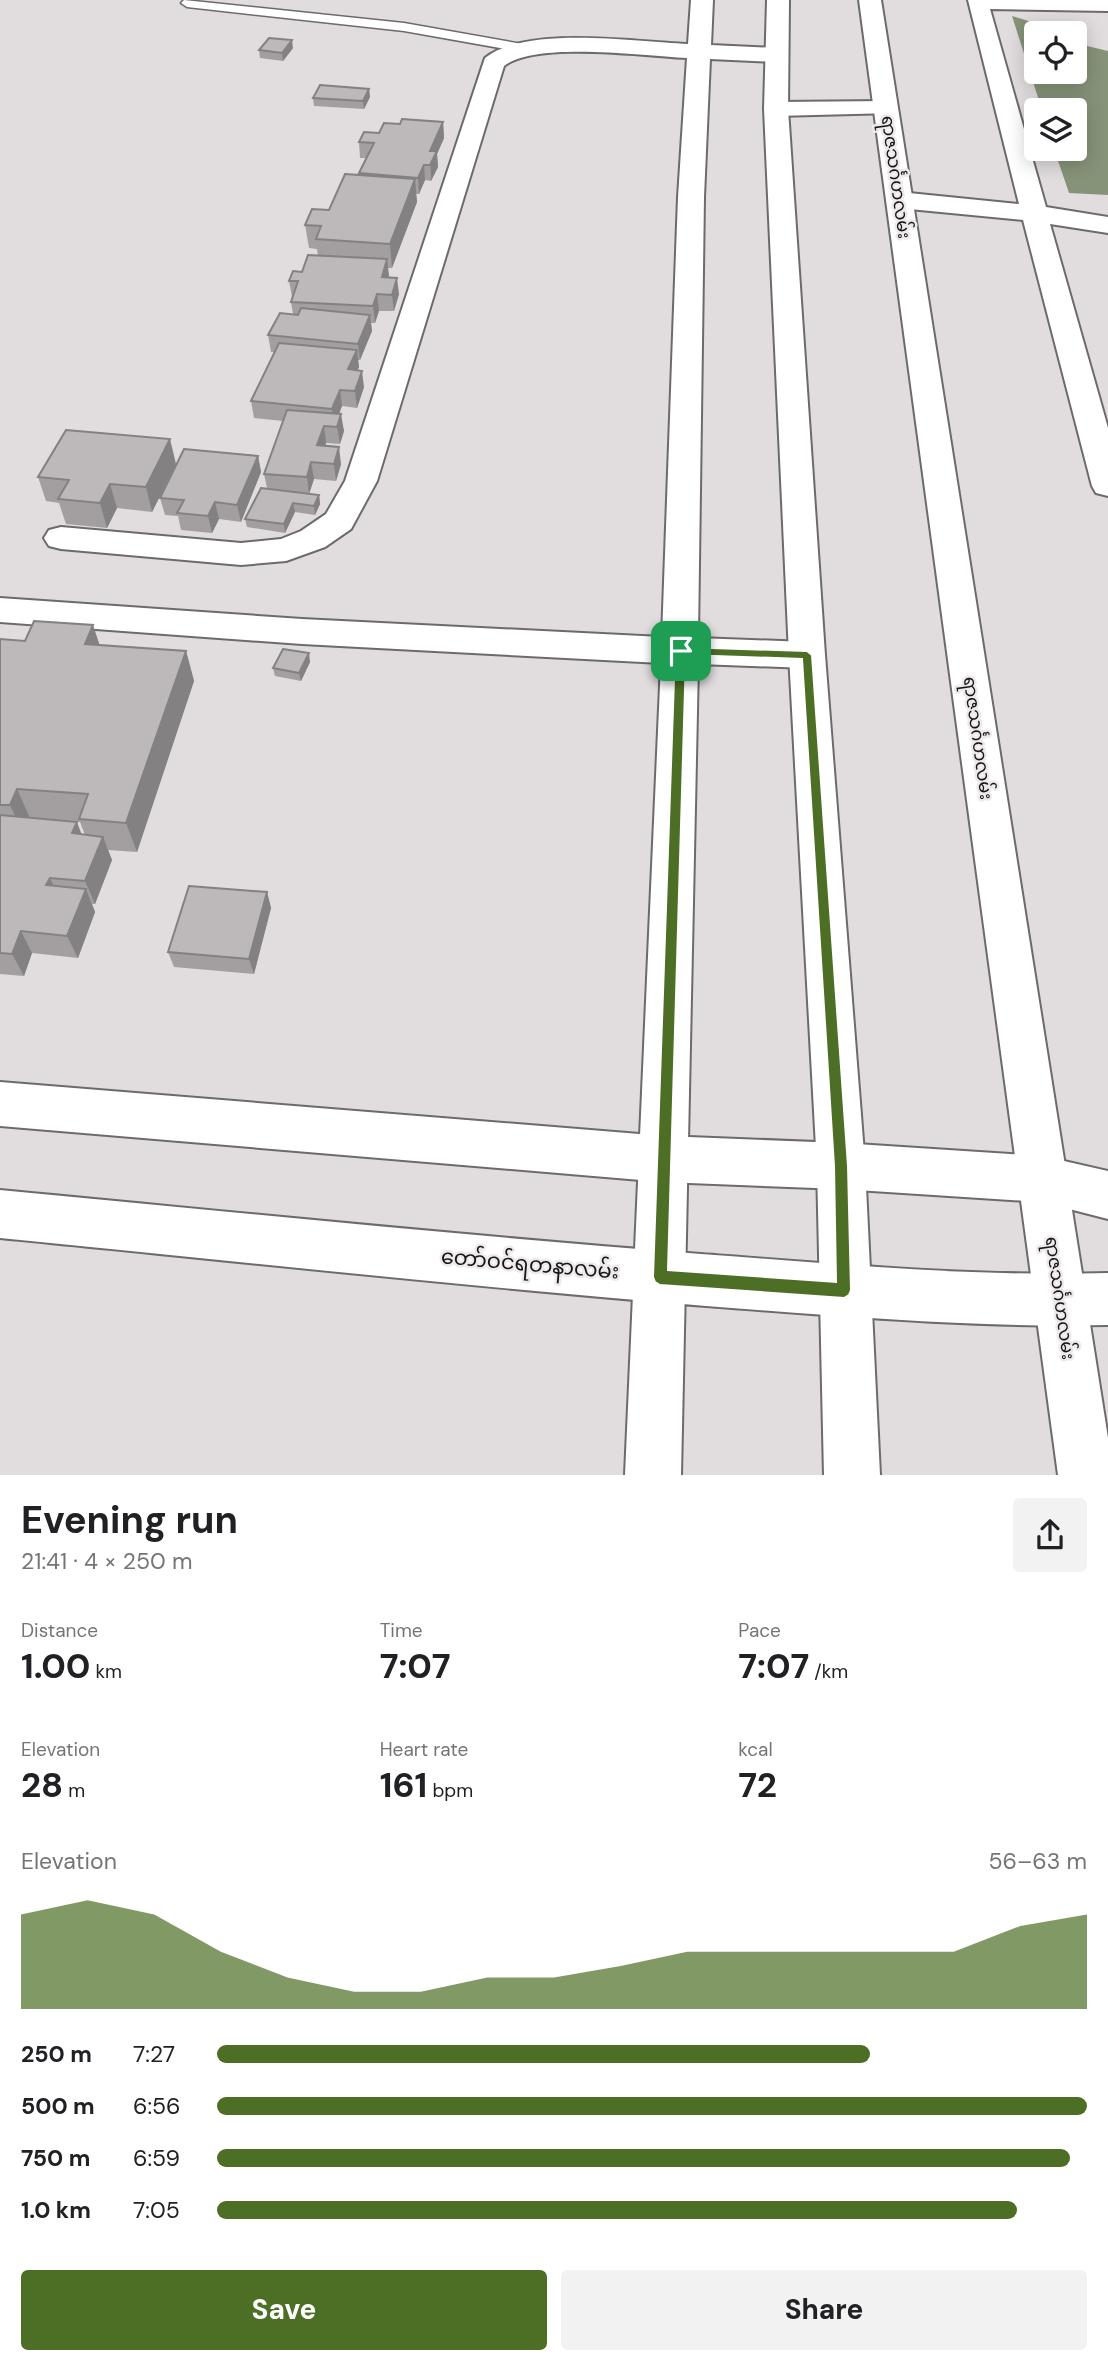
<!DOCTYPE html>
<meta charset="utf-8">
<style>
:root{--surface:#fff;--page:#f2f2f2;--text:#202124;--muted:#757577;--accent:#4d6e25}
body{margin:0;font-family:"DM Sans","Noto Sans Myanmar",sans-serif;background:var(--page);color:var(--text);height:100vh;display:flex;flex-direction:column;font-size:26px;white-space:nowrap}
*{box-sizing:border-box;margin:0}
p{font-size:23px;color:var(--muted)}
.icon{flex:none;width:38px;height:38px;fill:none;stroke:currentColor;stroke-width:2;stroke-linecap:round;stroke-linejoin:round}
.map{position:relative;height:1475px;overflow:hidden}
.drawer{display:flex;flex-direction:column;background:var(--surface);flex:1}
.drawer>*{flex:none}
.tools{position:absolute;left:1024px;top:21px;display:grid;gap:14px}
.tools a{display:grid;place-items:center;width:63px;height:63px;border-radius:7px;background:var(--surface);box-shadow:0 4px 18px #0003;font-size:35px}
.pin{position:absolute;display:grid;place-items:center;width:60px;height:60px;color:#fff;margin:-30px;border-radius:14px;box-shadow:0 4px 10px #0006}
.round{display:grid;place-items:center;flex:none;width:74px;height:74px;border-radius:7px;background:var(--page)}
.head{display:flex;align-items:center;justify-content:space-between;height:119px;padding:0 21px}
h1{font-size:38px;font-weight:700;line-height:52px}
.stats{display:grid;grid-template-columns:repeat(3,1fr);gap:10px;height:119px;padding:7px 21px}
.stats div{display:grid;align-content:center}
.stats b{font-size:35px;font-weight:700}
.stats small{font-size:19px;font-weight:400}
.stats p{font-size:19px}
.chart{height:196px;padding:14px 21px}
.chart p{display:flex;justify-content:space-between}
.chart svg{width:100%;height:126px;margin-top:7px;fill:var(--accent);opacity:.7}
.cta{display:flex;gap:14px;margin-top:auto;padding:14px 21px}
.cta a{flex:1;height:80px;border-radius:7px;background:var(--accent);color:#fff;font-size:28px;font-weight:700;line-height:80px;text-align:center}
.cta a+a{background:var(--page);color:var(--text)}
ul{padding:0 21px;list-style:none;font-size:23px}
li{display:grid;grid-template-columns:112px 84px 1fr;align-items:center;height:52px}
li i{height:18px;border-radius:9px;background:var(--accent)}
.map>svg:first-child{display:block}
.water{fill:#869379}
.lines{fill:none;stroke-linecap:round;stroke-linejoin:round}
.service-casing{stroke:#6e6a6c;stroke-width:3}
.minor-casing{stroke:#6e6a6c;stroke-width:4}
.secondary-casing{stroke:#6e6a6c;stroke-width:4}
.primary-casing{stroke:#6e6a6c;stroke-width:4}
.trunk-casing{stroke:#6e6a6c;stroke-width:4}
.service{fill:#fff;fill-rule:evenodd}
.minor{fill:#fff;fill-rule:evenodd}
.secondary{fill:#fff;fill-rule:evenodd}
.primary{fill:#fff;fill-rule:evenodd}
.trunk{fill:#fff;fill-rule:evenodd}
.wall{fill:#a39ea0;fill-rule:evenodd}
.shaded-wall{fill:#848182}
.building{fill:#bdb8ba;stroke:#848182;stroke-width:2}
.route{fill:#4d6e25;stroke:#fff;stroke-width:2;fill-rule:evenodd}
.labels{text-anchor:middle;stroke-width:5;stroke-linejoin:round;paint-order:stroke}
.street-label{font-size:18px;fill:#171516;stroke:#eeeaec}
.near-street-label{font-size:21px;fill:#171516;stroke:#eeeaec}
</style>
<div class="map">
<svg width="1108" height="1475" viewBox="0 0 1108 1475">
<rect width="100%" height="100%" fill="#e1ddde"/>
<!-- water -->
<path class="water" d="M1012 16 1052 28 1059 33H1036V72H1074L1075 43 1108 51V195L1069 193 1054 149H1074V110H1042Z"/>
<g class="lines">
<defs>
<path id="service" d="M184 0 404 23 522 44 529 48 522 52 404 31 187 7 181 3Z"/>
<path id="minor" d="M691 0H713L711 45 777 48 785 50 788 55 785 60 777 62 710 59 704 197 698 638 807 642 820 646 825 655 820 664 807 668 698 664 681 1475H625L661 663 302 644 0 622V598L302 619 662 637 678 197 687 58C645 56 535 41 504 66L377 481 351 529 325 547 286 561 241 565 61 549 49 546 44 538 49 530 61 527 241 543 281 539 301 531 326 514 345 481 485 58C526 25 636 42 688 44Z
M968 0H1108V11L990 9 1046 207 1108 217V233L1050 224 1108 428V496L1096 493 1092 486 1023 220 899 208 890 206 886 200 890 194 899 192 1019 204Z"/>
<path id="secondary" d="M0 1082 664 1136 841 1143 1042 1156 1108 1171V1219L1042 1202 841 1189 664 1182 0 1126Z
M0 1190C234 1212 467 1236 701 1254 837 1264 972 1277 1108 1273V1325C974 1328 840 1316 706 1306 471 1287 235 1261 0 1238Z"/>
<path id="primary" d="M767 0H789L788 109 825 655 865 1166 880 1475H824L817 1166 789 655 764 109Z
M859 0H881L1108 1438V1475H1058Z"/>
<path id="trunk" d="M886 101 894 103 898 108 894 113 776 116 768 114 764 109 768 104 776 102Z"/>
</defs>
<!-- service casing -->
<use href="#service" class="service-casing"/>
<!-- minor casing -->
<use href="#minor" class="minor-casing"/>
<!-- secondary casing -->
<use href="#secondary" class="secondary-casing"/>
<!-- primary casing -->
<use href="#primary" class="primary-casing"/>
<!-- trunk casing -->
<use href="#trunk" class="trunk-casing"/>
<!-- service -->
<use href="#service" class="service"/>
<!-- minor -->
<use href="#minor" class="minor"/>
<!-- secondary -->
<use href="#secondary" class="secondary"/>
<!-- primary -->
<use href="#primary" class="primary"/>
<!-- trunk -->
<use href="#trunk" class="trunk"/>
</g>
<!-- wall -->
<path class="wall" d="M293 48 283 61 260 58 259 50Z
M369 89 370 97 364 109 314 106 313 98Z
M443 122 444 138 437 154 438 167 431 181 425 180 419 194H416L417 202 392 268H388V277L399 294 394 311H379L375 323H371L372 331 360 360H358L359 367 357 370 364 387 357 408 342 406 339 414 344 431 340 444 326 443 325 446 341 464 336 481 314 479 309 494 319 495 320 504 315 515 295 512 285 533 247 527 245 519 267 488 264 474 283 421 254 418 251 401 274 352H271L268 335 293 314 291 302 293 297H292L289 281 302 272 318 256 317 249 309 248 305 225 329 210 359 175V173L366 158H360L359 142 400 124Z
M258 456 261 472 241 522 219 519 212 533 181 530 178 516 165 515 160 498Z
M176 464 152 512 117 508 107 528 66 524 59 503 46 501 38 477Z
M0 639 186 651 194 681 137 852 108 850 112 860 95 904H92L95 912 78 958 32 953 24 976 0 974ZM42 819 80 822 85 835 82 834Z
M310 662 301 681 275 676 273 668Z
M267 892 271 908 254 974 174 967 168 952Z"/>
<!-- shaded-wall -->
<path class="shaded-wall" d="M292 40 293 48 283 61 282 53Z
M369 89 370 97 364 109 363 101Z
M443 122 444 138 437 154 438 167 431 181 430 151Z
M424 165 425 180 419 194 418 178Z
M415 179 417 202 392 268 390 244Z
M387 259 389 275 384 294 382 277Z
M397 278 399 294 394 311 392 295Z
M377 294 379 311 375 323 373 306Z
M370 315 372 331 360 360 358 344Z
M357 350 359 367 351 386 348 369Z
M362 371 364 387 357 408 355 391Z
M340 390 342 406 334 426 332 409Z
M341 414 344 431 340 444 337 427Z
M324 426 326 443 320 462 317 445Z
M170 439 176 464 152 512 146 487Z
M339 447 341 464 336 481 334 464Z
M258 456 261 472 241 522 237 505Z
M311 462 314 479 309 494 307 477Z
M110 484 117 508 107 528 100 503Z
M319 495 320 504 315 515 314 506Z
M215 502 219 519 212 533 208 516Z
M293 503 295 512 285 533 284 524Z
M93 625 103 655 85 644Z
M186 651 194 681 137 852 126 823Z
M309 653 310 662 301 681 299 673Z
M17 789 30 818 24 835 10 805Z
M77 822 86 846 72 833Z
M103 837 112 860 95 904 85 881Z
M50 878 60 900 46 885Z
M86 889 95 912 78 958 67 936Z
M267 892 271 908 254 974 249 959Z
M21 931 32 953 24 976 12 954Z"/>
<!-- building -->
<path class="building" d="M269 38 292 40 282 53 259 50Z
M320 85 369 89 363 101 313 98Z
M402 119 443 122 430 151H437L430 165H424L418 178 359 173 374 143 359 142 364 132 379 133 384 123 400 124Z
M345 174 415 179 390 244 316 239 321 226 305 225 312 209 329 210Z
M308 255 387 259 382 277 397 278 392 295 377 294 373 306 291 302 298 281H289L293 271 302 272Z
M301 308 370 315 358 344 268 335 280 313 298 315Z
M279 343 357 350 348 369 362 371 355 391 340 390 332 409 251 401Z
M287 410 341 414 337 427 324 426 317 445 339 447 334 464 311 462 307 477 264 474Z
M66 430 170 439 146 487 110 484 100 503 58 499 69 480 38 477Z
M184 449 258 456 237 505 215 502 208 516 177 513 184 500 160 498Z
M261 488 319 495 314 506 293 503 284 524 245 519Z
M34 621 93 625 85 644 186 651 126 823 79 819 88 794 17 789 10 805H0V639L25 641Z
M283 649 309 653 299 673 273 668Z
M0 815 77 822 72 833 103 837 85 881 50 878 46 885 86 889 67 936 21 931 12 954 0 953Z
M189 886 267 892 249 959 168 952Z"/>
<!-- route -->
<path class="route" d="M681 647 807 651 812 655 848 1166 851 1290 849 1295 844 1298 660 1285 655 1282 653 1277 675 651ZM686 655 802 659 834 1166 836 1282 668 1270Z"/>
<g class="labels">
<!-- street labels -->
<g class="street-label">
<text transform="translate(896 177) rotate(82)" y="6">ရာဇသင်္ဂဟလမ်း</text>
<text transform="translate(978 738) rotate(82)" y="6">ရာဇသင်္ဂဟလမ်း</text>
<text transform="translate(1060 1298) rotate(82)" y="6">ရာဇသင်္ဂဟလမ်း</text>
</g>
<!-- near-street labels -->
<g class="near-street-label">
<text transform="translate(530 1264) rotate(5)" y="7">တော်ဝင်ရတနာလမ်း</text>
</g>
</g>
</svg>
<div class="tools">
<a><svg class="icon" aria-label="locate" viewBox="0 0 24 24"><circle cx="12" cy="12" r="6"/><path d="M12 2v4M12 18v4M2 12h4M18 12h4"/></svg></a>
<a><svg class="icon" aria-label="layers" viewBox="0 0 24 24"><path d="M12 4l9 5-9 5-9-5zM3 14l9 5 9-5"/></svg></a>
</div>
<div class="pin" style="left:681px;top:651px;background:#1e9e55"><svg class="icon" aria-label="arrive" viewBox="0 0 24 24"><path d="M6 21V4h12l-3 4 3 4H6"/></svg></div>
</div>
<section class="drawer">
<div class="head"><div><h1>Evening run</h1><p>21:41 · 4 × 250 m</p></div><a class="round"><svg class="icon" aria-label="share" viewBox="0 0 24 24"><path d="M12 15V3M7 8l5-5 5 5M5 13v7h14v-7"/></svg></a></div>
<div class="stats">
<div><p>Distance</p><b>1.00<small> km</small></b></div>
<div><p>Time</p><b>7:07</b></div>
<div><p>Pace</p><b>7:07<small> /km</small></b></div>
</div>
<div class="stats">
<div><p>Elevation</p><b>28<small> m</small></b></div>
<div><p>Heart rate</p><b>161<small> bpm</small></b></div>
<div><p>kcal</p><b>72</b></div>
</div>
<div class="chart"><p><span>Elevation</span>56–63 m</p>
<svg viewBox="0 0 160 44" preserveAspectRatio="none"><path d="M0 44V11L10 6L20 11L30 24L40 33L50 38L60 38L70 33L80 33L90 29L100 24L110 24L120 24L130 24L140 24L150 15L160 11V44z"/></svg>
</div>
<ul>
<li><b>250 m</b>7:27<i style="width:75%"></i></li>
<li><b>500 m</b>6:56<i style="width:100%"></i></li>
<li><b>750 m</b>6:59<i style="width:98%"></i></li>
<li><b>1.0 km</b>7:05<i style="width:92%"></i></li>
</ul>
<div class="cta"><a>Save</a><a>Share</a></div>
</section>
